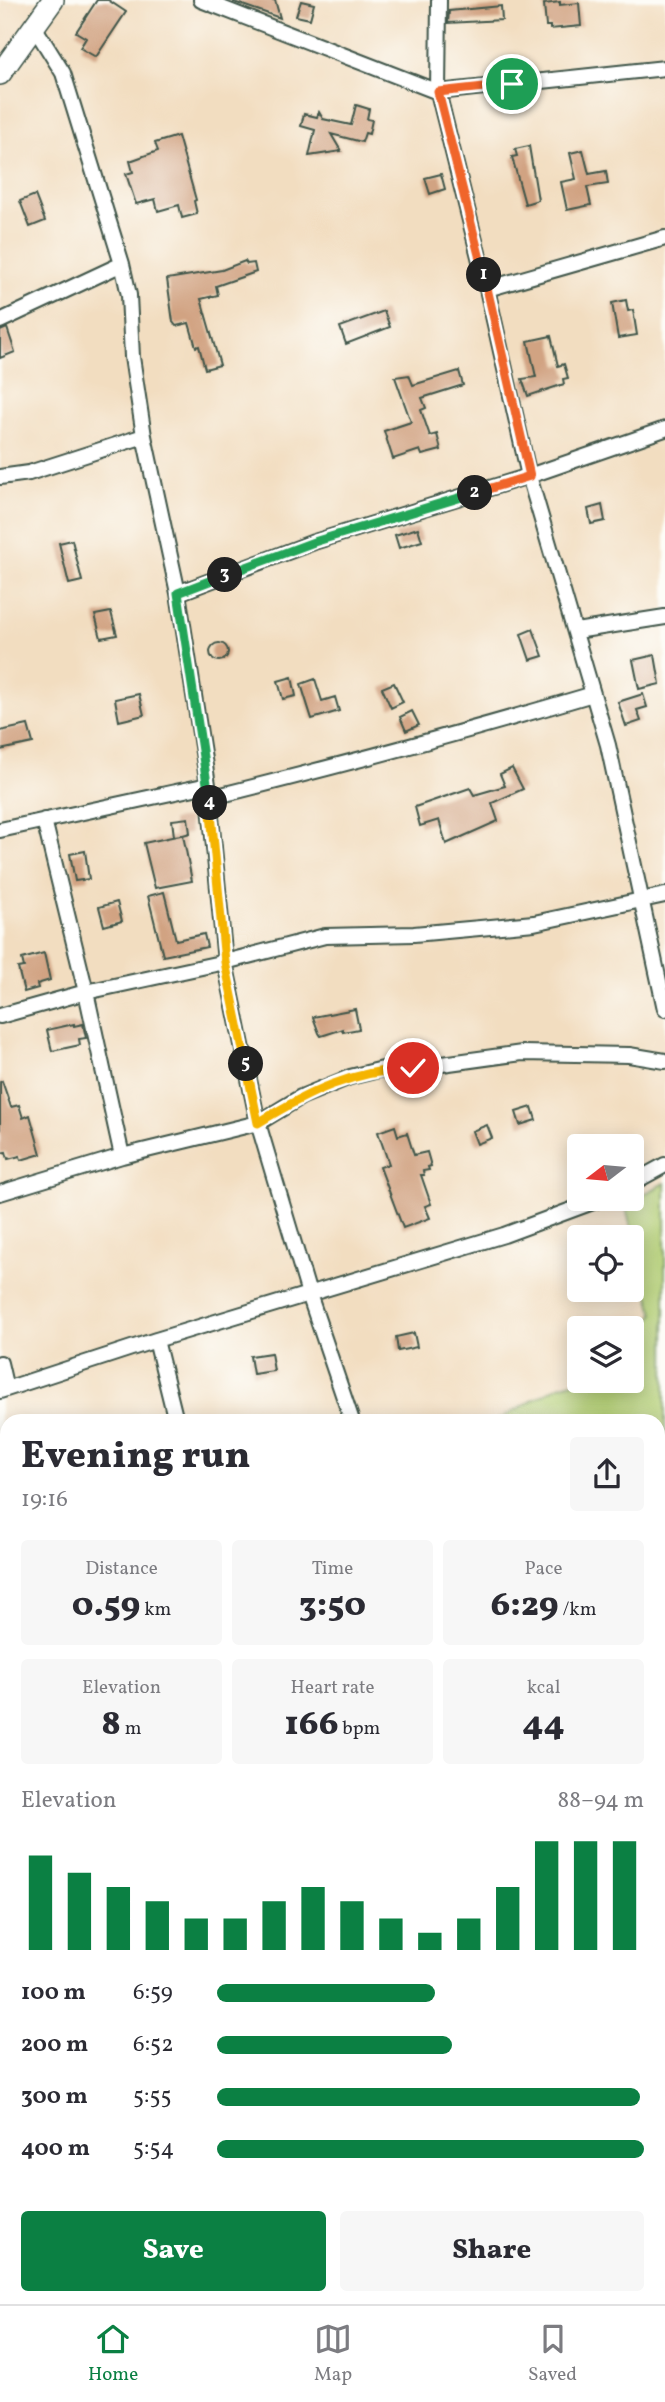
<!DOCTYPE html>
<meta charset="utf-8">
<style>
:root{--surface:#fff;--page:#f7f7f7;--text:#2b2b33;--muted:#7c7c81;--line:#e1e1e2;--accent:#0b8043}
body{margin:0;font-family:Vollkorn,serif;background:var(--page);color:var(--text);height:100vh;display:flex;flex-direction:column;font-size:26px;white-space:nowrap}
*{box-sizing:border-box;margin:0}
p{font-size:23px;color:var(--muted)}
.icon{flex:none;width:38px;height:38px;fill:none;stroke:currentColor;stroke-width:2;stroke-linecap:round;stroke-linejoin:round}
.map{position:relative;flex:1;overflow:hidden}
.drawer{position:absolute;left:0px;top:1414px;width:665px;height:891px;display:flex;flex-direction:column;background:var(--surface);border-radius:21px 21px 0 0;box-shadow:0 4px 18px #0003}
.drawer>*{flex:none}
.needle{width:46px;rotate:254deg}
.controls{position:absolute;left:567px;top:1134px;display:grid;gap:14px}
.controls a{display:grid;place-items:center;width:77px;height:77px;border-radius:7px;background:var(--surface);box-shadow:0 4px 18px #0003;font-size:35px}
.pin{position:absolute;display:grid;place-items:center;width:60px;height:60px;color:#fff;margin:-30px;border:4px solid #fff;border-radius:50%;box-shadow:0 2px 7px #0007}
.km{position:absolute;width:35px;height:35px;margin:-18px;border-radius:50%;background:#222;color:#fff;font-size:19px;line-height:35px;text-align:center}
.round{display:grid;place-items:center;flex:none;width:74px;height:74px;border-radius:7px;background:var(--page)}
.summary{display:flex;align-items:center;justify-content:space-between;height:119px;padding:0 21px}
h1{font-size:38px;font-weight:800;line-height:52px}
.metrics{display:grid;grid-template-columns:repeat(3,1fr);gap:10px;height:119px;padding:7px 21px}
.metrics div{display:grid;align-content:center;border-radius:7px;background:var(--page);text-align:center}
.metrics b{font-size:35px;font-weight:800}
.metrics small{font-size:19px;font-weight:400}
.metrics p{font-size:19px}
.chart{height:196px;padding:14px 21px}
.chart p{display:flex;justify-content:space-between}
.chart svg{width:100%;height:126px;margin-top:7px;stroke:var(--accent);stroke-width:6}
.button{display:flex;gap:14px;margin-top:auto;padding:14px 21px}
.button a{flex:1;height:80px;border-radius:7px;background:var(--accent);color:#fff;font-size:28px;font-weight:800;line-height:80px;text-align:center}
.button a+a{background:var(--page);color:var(--text)}
ul{padding:0 21px;list-style:none;font-size:23px}
li{display:grid;grid-template-columns:112px 84px 1fr;align-items:center;height:52px}
li i{height:18px;border-radius:9px;background:var(--accent)}
.tab-bar{display:flex;justify-content:space-around;align-items:center;height:98px;border-top:2px solid var(--line);background:var(--surface);font-size:19px;color:var(--muted)}
.tab-bar a{display:grid;justify-items:center;gap:4px}
.tab-bar .selected{color:var(--accent)}
.map>svg:first-child{display:block}
.green{fill:#b2ce75;stroke:#688654;stroke-width:2}
.lines{fill:none;stroke-linecap:round;stroke-linejoin:round}
.stream{stroke:#57a6d1;stroke-width:5}
.building{fill:#d1a382}
.street-casing{stroke:#3f5549;stroke-width:18}
.secondary-casing{stroke:#3f5549;stroke-width:24}
.street{stroke:#fff;stroke-width:14}
.secondary{stroke:#fff;stroke-width:21}
.split-1-casing{stroke:#fff;stroke-width:14}
.split-2-casing{stroke:#fff;stroke-width:14}
.split-3-casing{stroke:#fff;stroke-width:14}
.split-4-casing{stroke:#fff;stroke-width:14}
.split-5-casing{stroke:#fff;stroke-width:14}
.split-6-casing{stroke:#fff;stroke-width:14}
.split-1{stroke:#f0652b;stroke-width:9}
.split-2{stroke:#f0652b;stroke-width:9}
.split-3{stroke:#22a559;stroke-width:9}
.split-4{stroke:#22a559;stroke-width:9}
.split-5{stroke:#f5b400;stroke-width:9}
.split-6{stroke:#f5b400;stroke-width:9}
</style>
<div class="map">
<svg width="665" height="2304" viewBox="0 0 665 2304">
<rect width="100%" height="100%" fill="#fdfcf7"/>
<filter id="ink" filterUnits="userSpaceOnUse"><feTurbulence type="fractalNoise" baseFrequency=".0143" numOctaves="2"/><feDisplacementMap in="SourceGraphic" scale="14" xChannelSelector="R" yChannelSelector="G"/><feConvolveMatrix kernelMatrix="1 2 1 2 8 2 1 2 1" color-interpolation-filters="sRGB"/></filter>
<filter id="wash" filterUnits="userSpaceOnUse"><feTurbulence type="fractalNoise" baseFrequency=".00686" numOctaves="4" result="noise"/><feDisplacementMap in="SourceGraphic" scale="28" xChannelSelector="R" yChannelSelector="G"/><feGaussianBlur stdDeviation="1.57" result="paint"/><feColorMatrix in="noise" values="0 0 0 0 0 0 0 0 0 0 0 0 0 0 0 0 0 1.4 0 .05"/><feComposite in="paint" operator="in"/></filter>
<g filter="url(#wash)">
<rect width="100%" height="100%" fill="#f2ddc0"/>
<!-- green -->
<path class="green" d="M665 1183V2304H326L334 2298H658V1421H496L559 1386 579 1380 632 1381V1348L654 1314 625 1204Z
M7 1883V2298H283L284 2301 301 2304H0V1897Z"/>
<g class="lines">
<!-- stream -->
<path class="stream" d="M658 2276 665 2271
M616 2304 625 2298"/>
</g>
<g id="blocks">
<!-- building -->
<path class="building" d="M97 0H108L126 12 96 57 80 48 86 38 76 32Z
M234 0H275L280 18 234 2Z
M301 1 314 4 310 19 296 16Z
M560 2V5L579 3 581 26 550 29V26H546L544 4Z
M501 6 502 20 448 23 449 11Z
M356 105 369 109 367 119 372 120 369 134 365 133 362 142 331 134 341 151 309 156 315 130 301 126 304 114 317 117 319 112 323 119 351 125Z
M178 136 196 200 194 201 197 214 182 218 179 205 158 211 155 199 136 204 126 174 133 172 130 161 158 151 155 143Z
M529 146 538 200 525 204 512 157 517 156 515 149Z
M583 150 589 174 606 171 608 184 587 187 591 205 567 210 561 182 576 179 570 153Z
M441 174 445 189 430 194 425 178Z
M35 195 45 221 30 227 20 201Z
M245 261 247 264 254 263 256 272 216 286 218 295 201 299 220 365 205 369 199 346 196 347 189 323 176 326 173 322 167 279 222 270Z
M626 300 628 311 633 310 637 335 618 338 612 303Z
M384 311 390 327 346 344 340 327Z
M7 328 15 352 0 358V331Z
M551 336 558 366 564 364 568 378 563 379 564 384 528 396 522 379 536 377 528 341Z
M459 371 463 385 422 398 426 408 421 410 430 436 437 434 441 450 422 455 420 450 393 459 384 431 411 422 395 377 409 375 413 385Z
M602 505 605 521 591 524 588 509Z
M418 528 422 541 399 548 395 535Z
M72 540 82 581 69 584 59 543Z
M111 612 117 635 101 638 95 615Z
M533 629 543 656 530 660 521 634Z
M210 652a9 9 0 1 1 18 0a9 9 0 1 1-18 0Z
M655 655 660 684 639 689 633 660Z
M292 677 296 696 283 699 278 681Z
M315 679 322 701 335 697 339 711 312 719 301 684Z
M394 683 403 702 391 708 382 688Z
M139 694 144 715 119 721 115 699Z
M643 694 647 707 637 710 641 721 626 726 618 702Z
M412 711 419 725 406 731 400 717Z
M28 725 33 743 0 750V731Z
M512 768 523 789 492 803 498 821 446 844 439 820 420 826 415 807 470 788 474 795 505 786 500 774Z
M188 818 190 833 183 835 192 881 155 888 144 843 181 835 174 836 172 820Z
M85 851 89 879 75 881 70 854Z
M164 892 176 940 204 934 207 947 163 956 148 896Z
M117 902 122 921 104 926 99 907Z
M44 953 50 980 37 984 38 988 24 992 18 968 24 967 22 959Z
M355 1009 359 1029 343 1032V1029L321 1036 319 1033 313 1017Z
M74 1024V1026L83 1024 86 1038 79 1039 80 1045 52 1051 47 1030Z
M2 1081 11 1107 19 1105 23 1118 30 1115 41 1154 21 1160 20 1156 8 1159 6 1152 0 1153V1082Z
M532 1107 536 1120 520 1125 516 1112Z
M487 1125 492 1138 477 1144 472 1131Z
M395 1126 398 1136 407 1133 414 1155 427 1152 431 1166 428 1167 429 1170 423 1171 424 1175H421L431 1204 425 1206 430 1218 403 1228 380 1167 389 1164 378 1132Z
M414 1333 417 1347 398 1351 396 1337Z
M271 1353 274 1371 253 1374 250 1356Z"/>
</g>
</g>
<g filter="url(#ink)">
<use href="#blocks" fill-opacity="0" stroke="#3f5549" stroke-width="2"/>
<g class="lines">
<defs>
<path id="street" d="M201 0 438 92 665 68
M439 0 438 92 487 289 529 476 608 745 665 1009
M35 28 63 73 122 264 129 295 132 357 144 436 178 593 208 785 225 962 258 1123 309 1294 352 1421
M487 289 665 238
M0 321 122 264
M0 477 29 473 144 436
M178 593 314 542 529 476 665 429
M576 631 665 617
M209 798C338 766 466 732 593 694
M44 820 86 992 122 1156
M0 830 208 785
M0 1016 86 992 225 962 325 936 414 934 534 923 665 895
M632 1183 665 1165
M0 1193 122 1156 258 1123 301 1097 350 1077 383 1069 413 1068 522 1053 629 1055 665 1061
M156 1340 176 1421
M0 1363 6 1389
M0 1391 156 1340 504 1235 601 1199
M0 1460 7 1476
M0 1603 7 1596
M0 2226 3 2262 7 2278
M30 2298 50 2304
M645 2304 655 2298"/>
<path id="secondary" d="M0 74 53 0"/>
</defs>
<!-- street casing -->
<use href="#street" class="street-casing"/>
<!-- secondary casing -->
<use href="#secondary" class="secondary-casing"/>
<!-- street -->
<use href="#street" class="street"/>
<!-- secondary -->
<use href="#secondary" class="secondary"/>
</g>
</g>
<g class="lines" filter="url(#ink)">
<defs>
<path id="split-1" d="M484 275 438 92 512 84"/>
<path id="split-2" d="M475 493 530 476 484 275"/>
<path id="split-3" d="M225 575 314 542 475 493"/>
<path id="split-4" d="M210 803 178 593 225 575"/>
<path id="split-5" d="M210 803 225 962 246 1064"/>
<path id="split-6" d="M246 1064 258 1123C310 1091 351 1071 413 1068"/>
</defs>
<!-- split-1 casing -->
<use href="#split-1" class="split-1-casing"/>
<!-- split-2 casing -->
<use href="#split-2" class="split-2-casing"/>
<!-- split-3 casing -->
<use href="#split-3" class="split-3-casing"/>
<!-- split-4 casing -->
<use href="#split-4" class="split-4-casing"/>
<!-- split-5 casing -->
<use href="#split-5" class="split-5-casing"/>
<!-- split-6 casing -->
<use href="#split-6" class="split-6-casing"/>
<!-- split-1 -->
<use href="#split-1" class="split-1"/>
<!-- split-2 -->
<use href="#split-2" class="split-2"/>
<!-- split-3 -->
<use href="#split-3" class="split-3"/>
<!-- split-4 -->
<use href="#split-4" class="split-4"/>
<!-- split-5 -->
<use href="#split-5" class="split-5"/>
<!-- split-6 -->
<use href="#split-6" class="split-6"/>
</g>
</svg>
<div class="controls">
<a><svg class="needle" viewBox="-14 -14 28 28"><path d="M0-13l5 13h-10z" fill="#e53935"/><path d="M0 13l5-13h-10z" fill="#7c7c81"/></svg></a>
<a><svg class="icon" aria-label="locate" viewBox="0 0 24 24"><circle cx="12" cy="12" r="6"/><path d="M12 2v4M12 18v4M2 12h4M18 12h4"/></svg></a>
<a><svg class="icon" aria-label="layers" viewBox="0 0 24 24"><path d="M12 4l9 5-9 5-9-5zM3 14l9 5 9-5"/></svg></a>
</div>
<div class="pin" style="left:512px;top:84px;background:#1e9e55"><svg class="icon" aria-label="arrive" viewBox="0 0 24 24"><path d="M6 21V4h12l-3 4 3 4H6"/></svg></div>
<div class="pin" style="left:413px;top:1068px;background:#d93025"><svg class="icon" aria-label="check" viewBox="0 0 24 24"><path d="M5 12l5 5 9-10"/></svg></div>
<b class="km" style="left:484px;top:275px">1</b>
<b class="km" style="left:475px;top:493px">2</b>
<b class="km" style="left:225px;top:575px">3</b>
<b class="km" style="left:210px;top:803px">4</b>
<b class="km" style="left:246px;top:1064px">5</b>
<section class="drawer">
<div class="summary"><div><h1>Evening run</h1><p>19:16</p></div><a class="round"><svg class="icon" aria-label="share" viewBox="0 0 24 24"><path d="M12 15V3M7 8l5-5 5 5M5 13v7h14v-7"/></svg></a></div>
<div class="metrics">
<div><p>Distance</p><b>0.59<small> km</small></b></div>
<div><p>Time</p><b>3:50</b></div>
<div><p>Pace</p><b>6:29<small> /km</small></b></div>
</div>
<div class="metrics">
<div><p>Elevation</p><b>8<small> m</small></b></div>
<div><p>Heart rate</p><b>166<small> bpm</small></b></div>
<div><p>kcal</p><b>44</b></div>
</div>
<div class="chart"><p><span>Elevation</span>88–94 m</p>
<svg viewBox="0 0 160 44" preserveAspectRatio="none"><path d="M5 44V11M15 44V17M25 44V22M35 44V27M45 44V33M55 44V33M65 44V27M75 44V22M85 44V27M95 44V33M105 44V38M115 44V33M125 44V22M135 44V6M145 44V6M155 44V6"/></svg>
</div>
<ul>
<li><b>100 m</b>6:59<i style="width:51%"></i></li>
<li><b>200 m</b>6:52<i style="width:55%"></i></li>
<li><b>300 m</b>5:55<i style="width:99%"></i></li>
<li><b>400 m</b>5:54<i style="width:100%"></i></li>
</ul>
<div class="button"><a>Save</a><a>Share</a></div>
</section>
</div>
<nav class="tab-bar">
<a class="selected"><svg class="icon" aria-label="home" viewBox="0 0 24 24"><path d="M3 11l9-7 9 7M6 9v11h12V9"/></svg>Home</a>
<a><svg class="icon" aria-label="map" viewBox="0 0 24 24"><path d="M3 6l6-2 6 2 6-2v14l-6 2-6-2-6 2zM9 4v14M15 6v14"/></svg>Map</a>
<a><svg class="icon" aria-label="saved" viewBox="0 0 24 24"><path d="M7 4h10v16l-5-4-5 4z"/></svg>Saved</a>
</nav>
